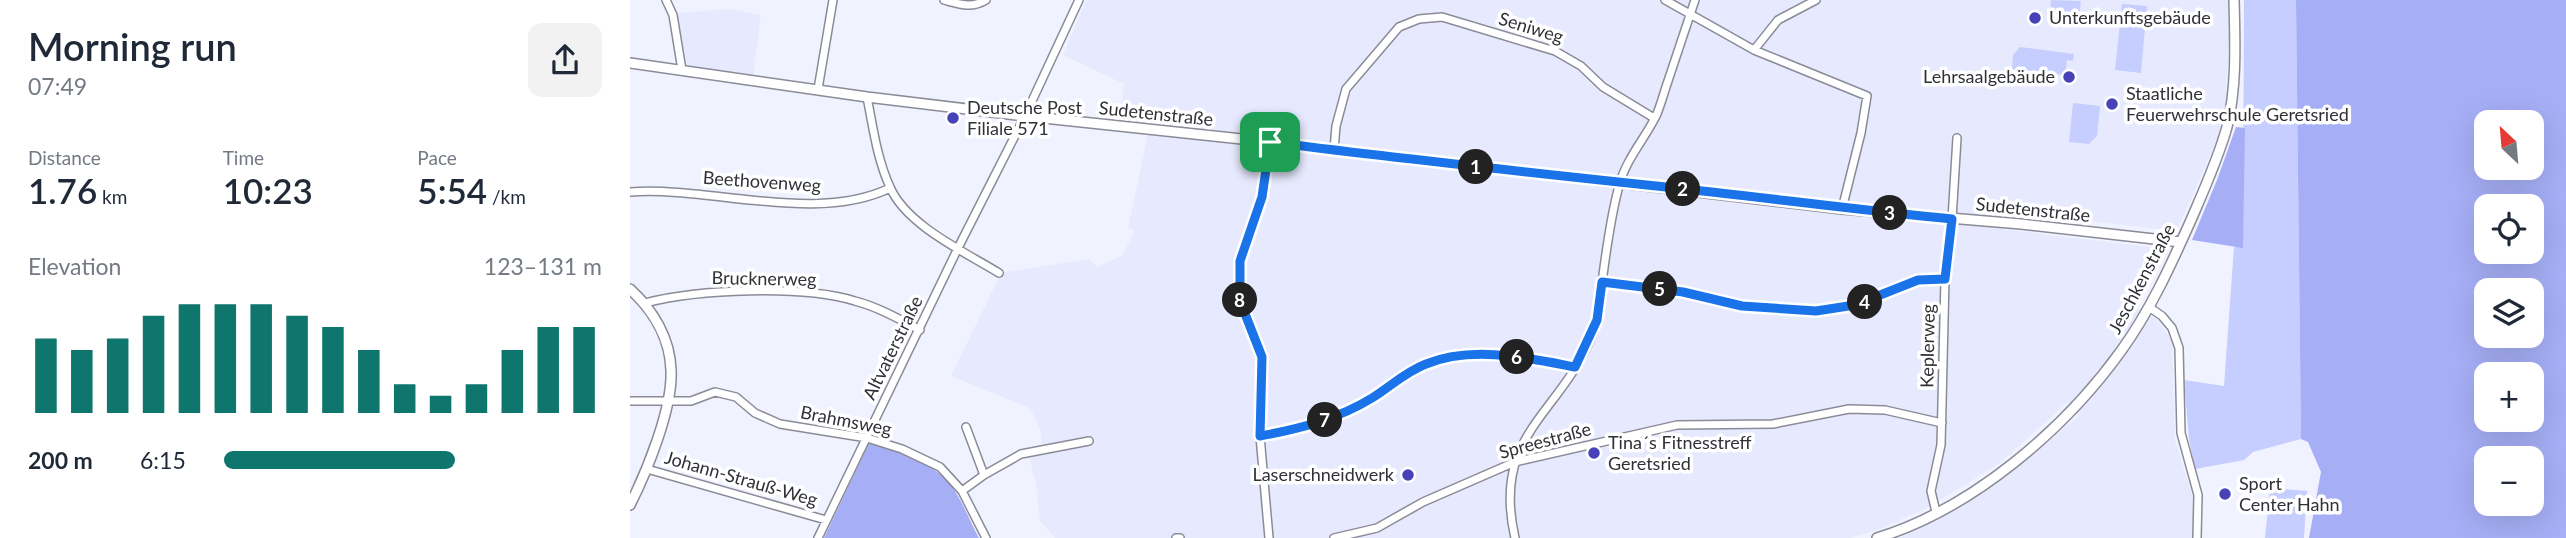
<!DOCTYPE html>
<meta charset="utf-8">
<style>
:root{--surface:#fff;--page:#f2f2f3;--text:#1f2937;--muted:#747a83;--accent:#0f766e}
body{margin:0;font-family:Lato,sans-serif;background:var(--page);color:var(--text);height:100vh;display:flex;flex-direction:column;font-size:26px;white-space:nowrap}
*{box-sizing:border-box;margin:0}
p{font-size:23px;color:var(--muted)}
.icon{flex:none;width:38px;height:38px;fill:none;stroke:currentColor;stroke-width:2;stroke-linecap:round;stroke-linejoin:round}
.map{position:relative;flex:1;overflow:hidden}
.panel{display:flex;flex-direction:column;background:var(--surface);width:630px}
.panel>*{flex:none}
.needle{width:46px;rotate:334deg}
.buttons{position:absolute;left:1844px;top:110px;display:grid;gap:14px}
.buttons a{display:grid;place-items:center;width:70px;height:70px;border-radius:14px;background:var(--surface);box-shadow:0 7px 28px #0002;font-size:35px}
.pin{position:absolute;display:grid;place-items:center;width:60px;height:60px;color:#fff;margin:-30px;border-radius:14px;box-shadow:0 4px 10px #0006}
.km{position:absolute;width:35px;height:35px;margin:-18px;border-radius:50%;background:#222;color:#fff;font-size:19px;line-height:35px;text-align:center}
.round{display:grid;place-items:center;flex:none;width:74px;height:74px;border-radius:14px;background:var(--page)}
.head{display:flex;align-items:center;justify-content:space-between;height:119px;padding:0 28px}
h1{font-size:38px;font-weight:600;line-height:52px}
.metrics{display:grid;grid-template-columns:repeat(3,1fr);gap:10px;height:119px;padding:7px 28px}
.metrics div{display:grid;align-content:center}
.metrics b{font-size:35px;font-weight:600}
.metrics small{font-size:19px;font-weight:400}
.metrics p{font-size:19px}
.chart{height:196px;padding:14px 28px}
.chart p{display:flex;justify-content:space-between}
.chart svg{width:100%;height:126px;margin-top:7px;stroke:var(--accent);stroke-width:6}
ul{padding:0 28px;list-style:none;font-size:23px}
li{display:grid;grid-template-columns:112px 84px 1fr;align-items:center;height:52px}
li i{height:18px;border-radius:9px;background:var(--accent)}
main{display:flex;flex:1;min-height:0}
.map>svg:first-child{display:block}
.built{fill:#e7eafe}
.green{fill:#c6cdff}
.forest{fill:#a6aef5;fill-rule:evenodd}
.lines{fill:none;stroke-linecap:round;stroke-linejoin:round}
.minor-casing{stroke:#8a8b97;stroke-width:10}
.tertiary-casing{stroke:#8a8b97;stroke-width:12}
.minor{stroke:#fff;stroke-width:7}
.tertiary{stroke:#fff;stroke-width:9}
.route-casing{stroke:#fff;stroke-width:14}
.route{stroke:#1a73e8;stroke-width:9}
.poi-dot{fill:#4842b8;stroke:#fff;stroke-width:2.5}
.labels{text-anchor:middle;stroke-width:7;stroke-linejoin:round;paint-order:stroke}
.poi-label{font-size:18px;fill:#303136;stroke:#fff;text-anchor:start}
.street-label{font-size:18px;fill:#303136;stroke:#fff}
</style>
<main>
<section class="panel">
<div class="head"><div><h1>Morning run</h1><p>07:49</p></div><a class="round"><svg class="icon" aria-label="share" viewBox="0 0 24 24"><path d="M12 15V3M7 8l5-5 5 5M5 13v7h14v-7"/></svg></a></div>
<div class="metrics">
<div><p>Distance</p><b>1.76<small> km</small></b></div>
<div><p>Time</p><b>10:23</b></div>
<div><p>Pace</p><b>5:54<small> /km</small></b></div>
</div>
<div class="chart"><p><span>Elevation</span>123–131 m</p>
<svg viewBox="0 0 160 44" preserveAspectRatio="none"><path d="M5 44V18M15 44V22M25 44V18M35 44V10M45 44V6M55 44V6M65 44V6M75 44V10M85 44V14M95 44V22M105 44V34M115 44V38M125 44V34M135 44V22M145 44V14M155 44V14"/></svg>
</div>
<ul>
<li><b>200 m</b>6:15<i style="width:61%"></i></li>
</ul>
</section>
<div class="map">
<svg width="1936" height="538" viewBox="0 0 1936 538">
<rect width="100%" height="100%" fill="#f0f3ff"/>
<!-- built -->
<path class="built" d="M456 0H1598L1599 38 1594 124 1549 226 1543 231 1458 221 1371 214 1372 229 1528 248 1535 253 1507 308 1528 320 1542 341 1545 441 1565 503 1564 538H1269L1333 505 1404 454 1448 416 1438 402 1371 462 1343 480 1297 508 1250 529 1220 538H425L410 521 406 484 397 449 411 445V432L405 417 397 407 321 376 371 273 458 259 468 267 493 255 504 231 498 228 518 134 522 123 490 121 494 84 433 55Z
M100 9 131 15 123 76 57 65 46 13Z"/>
<!-- green -->
<path class="green" d="M1421 0 1451 1 1449 17 1420 14Z
M1614 0H1666L1671 439 1623 452 1614 460 1565 469 1559 439 1554 380 1594 386 1604 247H1613Z
M1492 4 1517 6 1511 73 1485 70Z
M1390 47 1444 54 1443 61 1437 60 1435 75 1382 69 1383 55Z
M1443 103 1470 106 1467 136 1459 144 1439 142Z
M1640 488 1677 491 1674 538H1635Z"/>
<!-- forest -->
<path class="forest" d="M1666 0H1936V538H1679L1691 472 1678 442 1671 439ZM1857 122H1902V168H1857ZM1857 206H1902V252H1857ZM1902 290V336H1857V290ZM1857 374H1902V420H1857ZM1857 458H1902V504H1857Z
M1606 127 1615 128 1613 248 1562 240 1587 180Z
M240 441C267 450 297 460 317 481 331 496 339 520 349 538H194Z"/>
<g class="lines">
<defs>
<path id="minor" d="M36 0 43 15 52 70
M314 0C329 4 341 9 356 0
M1035 0 1124 50 1237 96 1231 133 1212 209
M1124 50 1148 20 1186 0
M188 89 203 0
M237 97C243 127 247 159 260 187 276 225 335 252 369 273
M704 150 706 126 716 89 769 27 789 19 812 17 925 51 951 66 973 87 1024 118
M0 192C81 186 186 224 260 188
M972 282 1053 292 1097 303 1128 308 1186 311 1225 305 1288 280 1315 279
M15 303C69 289 172 285 225 301 248 307 269 319 290 330
M1519 307 1532 316 1542 328 1549 348 1551 433 1568 495 1567 538
M0 401H61L85 392 106 397 125 413 150 424 237 438 272 449 310 467 332 491 356 538
M336 427 354 475
M630 436C669 429 708 419 742 398 760 386 775 372 796 364 842 345 898 358 945 367
M17 469 196 520
M332 491 354 475 391 454 459 441
M1306 512 1301 491 1311 445 1315 279 1322 219 1327 138
M188 538 328 248 395 116 449 0
M546 538H550
M639 538 630 436 632 357 610 301V261L632 197 640 142
M704 538 747 528 793 502 885 462 1047 425 1143 424 1219 409 1255 410 1312 423
M885 538C861 433 931 415 963 333 970 314 970 294 973 275 977 245 981 215 989 186 996 159 1014 140 1026 116 1031 105 1034 92 1038 81 1047 54 1056 27 1065 0"/>
<path id="tertiary" d="M0 63 237 97 395 116 640 142 1212 209 1391 224 1551 242
M0 289C23 310 40 338 41 370 43 408 17 471 0 505
M1247 538C1342 509 1434 430 1491 351 1520 311 1541 265 1561 220 1574 190 1588 159 1597 127 1607 87 1605 41 1604 0"/>
</defs>
<!-- minor casing -->
<use href="#minor" class="minor-casing"/>
<!-- tertiary casing -->
<use href="#tertiary" class="tertiary-casing"/>
<!-- minor -->
<use href="#minor" class="minor"/>
<!-- tertiary -->
<use href="#tertiary" class="tertiary"/>
</g>
<g class="lines">
<defs>
<path id="route" d="M640 142C772 159 904 173 1036 187 1132 197 1227 210 1322 219L1315 279 1288 280 1225 305 1186 311 1112 306 1053 292 972 282 967 320 945 367C898 358 842 345 796 364 775 372 760 387 742 398 708 419 669 429 630 436L632 357 610 301V261L632 197Z"/>
</defs>
<!-- route casing -->
<use href="#route" class="route-casing"/>
<!-- route -->
<use href="#route" class="route"/>
</g>
<!-- markers -->
<g class="poi-dot">
<circle cx="1405" cy="18" r="7"/>
<circle cx="1439" cy="77" r="7"/>
<circle cx="1482" cy="104" r="7"/>
<circle cx="323" cy="118" r="7"/>
<circle cx="964" cy="453" r="7"/>
<circle cx="778" cy="475" r="7"/>
<circle cx="1595" cy="494" r="7"/>
</g>
<g class="labels">
<!-- poi labels -->
<g class="poi-label">
<text x="1419" y="24">Unterkunftsgebäude</text>
<text x="1425" y="83" text-anchor="end">Lehrsaalgebäude</text>
<text x="1496" y="100">Staatliche<tspan x="1496" dy="21">Feuerwehrschule Geretsried</tspan></text>
<text x="337" y="114">Deutsche Post<tspan x="337" dy="21">Filiale 571</tspan></text>
<text x="978" y="449">Tina´s Fitnesstreff<tspan x="978" dy="21">Geretsried</tspan></text>
<text x="764" y="481" text-anchor="end">Laserschneidwerk</text>
<text x="1609" y="490">Sport<tspan x="1609" dy="21">Center Hahn</tspan></text>
</g>
<!-- street labels -->
<g class="street-label">
<text transform="translate(901 28) rotate(17)" y="6">Seniweg</text>
<text transform="translate(526 114) rotate(6)" y="6">Sudetenstraße</text>
<text transform="translate(132 182) rotate(4)" y="6">Beethovenweg</text>
<text transform="translate(1403 210) rotate(6)" y="6">Sudetenstraße</text>
<text transform="translate(134 279) rotate(1)" y="6">Brucknerweg</text>
<text transform="translate(1512 279) rotate(-62)" y="6">Jeschkenstraße</text>
<text transform="translate(1298 346) rotate(-89)" y="6">Keplerweg</text>
<text transform="translate(263 348) rotate(-64)" y="6">Altvaterstraße</text>
<text transform="translate(216 421) rotate(11)" y="6">Brahmsweg</text>
<text transform="translate(915 441) rotate(-15)" y="6">Spreestraße</text>
<text transform="translate(111 479) rotate(16)" y="6">Johann-Strauß-Weg</text>
</g>
</g>
</svg>
<div class="buttons">
<a><svg class="needle" viewBox="-14 -14 28 28"><path d="M0-13l5 13h-10z" fill="#e53935"/><path d="M0 13l5-13h-10z" fill="#747a83"/></svg></a>
<a><svg class="icon" aria-label="locate" viewBox="0 0 24 24"><circle cx="12" cy="12" r="6"/><path d="M12 2v4M12 18v4M2 12h4M18 12h4"/></svg></a>
<a><svg class="icon" aria-label="layers" viewBox="0 0 24 24"><path d="M12 4l9 5-9 5-9-5zM3 14l9 5 9-5"/></svg></a>
<a>+</a>
<a>−</a>
</div>
<div class="pin" style="left:640px;top:142px;background:#1e9e55"><svg class="icon" aria-label="arrive" viewBox="0 0 24 24"><path d="M6 21V4h12l-3 4 3 4H6"/></svg></div>
<b class="km" style="left:846px;top:167px">1</b>
<b class="km" style="left:1053px;top:189px">2</b>
<b class="km" style="left:1260px;top:213px">3</b>
<b class="km" style="left:1235px;top:302px">4</b>
<b class="km" style="left:1030px;top:289px">5</b>
<b class="km" style="left:887px;top:357px">6</b>
<b class="km" style="left:695px;top:420px">7</b>
<b class="km" style="left:610px;top:300px">8</b>
</div>
</main>
